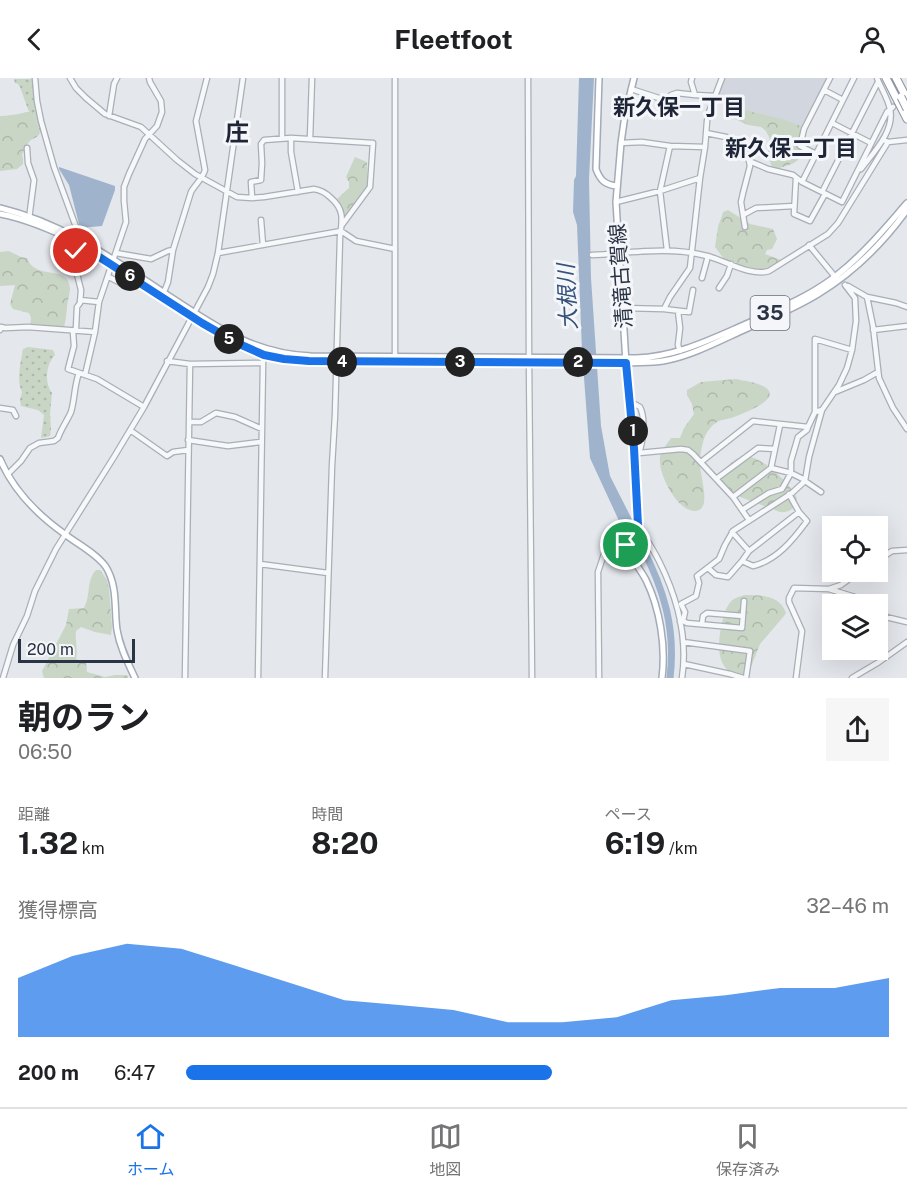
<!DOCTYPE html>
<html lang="ja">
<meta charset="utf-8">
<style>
:root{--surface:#fff;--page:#f6f6f6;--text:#202124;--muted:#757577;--line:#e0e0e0;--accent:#1a73e8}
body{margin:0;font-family:"Public Sans","Noto Sans JP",sans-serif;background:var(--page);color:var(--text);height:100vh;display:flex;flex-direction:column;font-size:22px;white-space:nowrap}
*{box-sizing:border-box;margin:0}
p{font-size:20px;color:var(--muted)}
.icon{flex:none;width:33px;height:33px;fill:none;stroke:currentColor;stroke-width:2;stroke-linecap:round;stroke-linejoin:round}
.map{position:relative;height:600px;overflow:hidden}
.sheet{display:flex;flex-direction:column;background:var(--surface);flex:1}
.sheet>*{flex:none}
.fabs{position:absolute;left:822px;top:438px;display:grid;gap:12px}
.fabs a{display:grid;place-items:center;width:66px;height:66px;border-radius:0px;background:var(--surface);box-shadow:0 6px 24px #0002;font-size:30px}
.scale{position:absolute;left:18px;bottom:15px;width:117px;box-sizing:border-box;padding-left:6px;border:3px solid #2b3445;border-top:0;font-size:16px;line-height:21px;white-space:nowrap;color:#2b3445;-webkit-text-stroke:4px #f4f6f9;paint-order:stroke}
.pin{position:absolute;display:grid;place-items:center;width:51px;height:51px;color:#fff;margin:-26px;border:3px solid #fff;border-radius:50%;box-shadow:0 2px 6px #0007}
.km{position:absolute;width:30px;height:30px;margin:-15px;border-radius:50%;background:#222;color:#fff;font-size:16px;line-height:30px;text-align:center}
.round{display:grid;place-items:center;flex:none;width:63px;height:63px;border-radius:0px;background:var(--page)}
.head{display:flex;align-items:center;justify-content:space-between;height:102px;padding:0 18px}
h1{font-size:33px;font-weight:700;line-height:45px}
.figures{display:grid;grid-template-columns:repeat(3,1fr);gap:9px;height:102px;padding:6px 18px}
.figures div{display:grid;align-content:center}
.figures b{font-size:30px;font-weight:700}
.figures small{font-size:16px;font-weight:400}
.figures p{font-size:16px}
.chart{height:168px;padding:12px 18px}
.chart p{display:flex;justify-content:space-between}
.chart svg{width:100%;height:108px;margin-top:6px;fill:var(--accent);opacity:.7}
ul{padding:0 18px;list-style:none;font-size:20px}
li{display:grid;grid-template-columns:96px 72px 1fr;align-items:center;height:45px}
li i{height:15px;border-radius:8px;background:var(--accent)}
header{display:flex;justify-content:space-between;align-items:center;height:78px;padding:0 18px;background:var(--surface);font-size:27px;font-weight:700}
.tab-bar{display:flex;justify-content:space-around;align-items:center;height:84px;border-top:2px solid var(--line);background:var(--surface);font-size:16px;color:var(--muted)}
.tab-bar a{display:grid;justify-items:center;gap:3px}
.tab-bar .on{color:var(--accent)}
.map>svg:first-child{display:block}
.built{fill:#d2d6de}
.grass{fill:url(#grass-dots)}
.forest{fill:url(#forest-crowns)}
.water{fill:#9fb4cc}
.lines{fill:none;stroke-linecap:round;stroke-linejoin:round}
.stream{stroke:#9fb4cc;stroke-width:1.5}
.river{stroke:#9fb4cc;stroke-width:7}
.minor-casing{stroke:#a9aeb7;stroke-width:7}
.major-casing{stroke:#a3abb8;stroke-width:8}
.highway-casing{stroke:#8b94a3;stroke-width:9}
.minor{stroke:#f7f8fa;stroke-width:4.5}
.major{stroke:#fff;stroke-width:5}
.highway{stroke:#fff;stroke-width:7}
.highway-bridge-casing{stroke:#8b94a3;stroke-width:9;stroke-linecap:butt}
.highway-bridge{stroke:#fff;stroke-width:7}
.route-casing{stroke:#fff;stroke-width:12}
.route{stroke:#1a73e8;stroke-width:8}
.labels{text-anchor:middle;stroke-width:6;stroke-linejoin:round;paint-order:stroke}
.shield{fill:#f4f6f9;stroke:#676e7b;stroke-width:1.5}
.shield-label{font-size:20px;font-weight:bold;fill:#2b3445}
.street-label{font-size:21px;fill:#2b3445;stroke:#f4f6f9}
.neighbourhood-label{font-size:22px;font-weight:bold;fill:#1d2536;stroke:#f4f6f9}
.water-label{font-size:22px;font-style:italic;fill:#34527a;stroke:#f4f6f9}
.quarter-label{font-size:24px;font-weight:bold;fill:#1d2536;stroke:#f4f6f9}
</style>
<header><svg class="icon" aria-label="back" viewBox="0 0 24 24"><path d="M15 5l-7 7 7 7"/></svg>Fleetfoot<svg class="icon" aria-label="person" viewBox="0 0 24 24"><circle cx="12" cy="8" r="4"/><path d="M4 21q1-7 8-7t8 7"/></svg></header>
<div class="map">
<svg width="907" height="600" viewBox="0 0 907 600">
<defs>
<pattern id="grass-dots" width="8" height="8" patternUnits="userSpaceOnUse" patternTransform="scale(1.5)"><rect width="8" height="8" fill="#c9d6c5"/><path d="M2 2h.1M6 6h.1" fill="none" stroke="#adb8ab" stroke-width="1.8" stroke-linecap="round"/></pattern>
<pattern id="forest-crowns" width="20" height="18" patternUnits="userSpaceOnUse" patternTransform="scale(1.5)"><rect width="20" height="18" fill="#c9d6c5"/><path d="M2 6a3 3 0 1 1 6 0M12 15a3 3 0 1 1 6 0" fill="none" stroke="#adb8ab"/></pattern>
</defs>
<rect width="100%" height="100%" fill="#e4e7ec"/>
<!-- built -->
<path class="built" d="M725 0H828L803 50 732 32 736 20 718 17Z"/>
<!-- grass -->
<path class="grass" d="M14 1H33L36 33 42 53 40 55 36 41 32 34H29L20 9 18 6 15 5Z
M28 269 53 272 55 277C46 286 44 305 52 315L50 336 51 351 50 358 41 360 44 337 38 332 21 328 20 322 22 314C16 303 21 283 23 271Z"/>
<!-- forest -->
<path class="forest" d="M736 30 782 41 801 48V55L796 67 802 73C800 87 788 86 778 91L772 90 770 83 768 71 770 65 769 59 766 53 761 49 748 47 733 40 730 36V32Z
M26 34H32L36 41 40 55C37 60 36 59 31 62 27 65 24 72 22 77L23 81V86L17 91 0 93V38C5 38 21 36 26 34Z
M355 79 367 84 368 108 363 113 345 141H343L342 132 337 121 349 110V104L346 99Z
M728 132 750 146 773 151 777 161 772 171 767 172 765 176 781 182 771 188 762 192 754 191 724 181 715 169C716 162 717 156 718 149 719 144 722 140 723 134Z
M9 173 21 179 27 180C36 204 68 185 70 210 70 217 67 223 67 230 66 237 66 242 64 249H30L31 240 29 235 13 231 10 226 15 207 0 208V174Z
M736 301C745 303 755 304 763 308 786 320 744 335 734 339 729 341 722 341 717 344 712 347 708 352 705 358 702 366 700 376 700 384 699 395 711 427 699 432 679 440 654 391 661 375 663 370 668 365 671 360H680L684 350 694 336 692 326 687 317V312L701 304Z
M742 378C761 376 789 404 797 420 796 430 790 435 780 434L724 413C710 399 730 384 742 378Z
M96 492H100L107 502 109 511 112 549 111 557 95 554 81 549 76 553C75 563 78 571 76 581L86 585 87 594 105 599 115 597H127L128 600H44L42 593 66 547 69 531 84 530C91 517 86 503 96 492Z
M745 517C761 517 780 517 786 535L784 538 760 566 749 594 743 599C717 594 717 571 721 549 723 541 724 533 729 526 733 520 738 519 745 517Z"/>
<!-- water -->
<path class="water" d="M579 0H594L589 101 591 200 601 348 610 398 647 471 637 480 632 471 590 380 582 273 577 147 573 134 574 102 576 98Z
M59 89 115 108V112L102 148 80 150 69 107 59 91Z"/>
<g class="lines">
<!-- stream -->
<path class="stream" d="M194 45 202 87"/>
<!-- river -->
<path class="river" d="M641 467C664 511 676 551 670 600"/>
<defs>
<path id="minor" d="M35 0 37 23 41 43 54 89 76 149 77 196 81 212 80 225 77 229 76 250 73 254 74 268 68 291 97 301 144 329
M70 0 76 10 86 20 105 36 141 49 177 82 195 96 237 119 252 120 264 119 314 111C321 112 326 115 331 120 345 132 342 143 340 159L335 337 332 388 325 600
M395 0V279
M528 0 529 284 532 600
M692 0 691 4 695 17 715 18
M631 11 668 23 671 17 677 15 695 17
M824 12 843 22
M109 38 114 6 117 0
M832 45 871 65
M706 55 726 59 742 66 749 83 768 91 793 97 802 104 842 124 887 34 893 29
M282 60V0
M291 60V74L298 114
M310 61 312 0
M888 64 907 62
M621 65 642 64 670 68 705 69
M27 70 28 85 34 102 29 141
M816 76 800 68 804 51 830 0
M749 83 750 88 743 115 741 124 743 137 756 130 794 128
M861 91C873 75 895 53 890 31 888 21 881 10 877 0
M796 100 794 136 810 143 825 116
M802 104 854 0
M822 114 878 4
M252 120 251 104 261 102 262 85 261 66 264 62 291 60 373 65 370 109 342 147
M616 124 660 113 700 100
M743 137 745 149
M261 142 263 167
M809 167 836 200
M667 172 660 113 670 68
M116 175 151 181 168 173 173 172
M218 175 341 153 356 163 395 171
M592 177C630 175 670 168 707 178 724 182 751 199 769 193L828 156 838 145 888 64 884 62
M109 199 126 208 132 200
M702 200 708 178
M848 208 867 219 896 225 907 229
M719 210 727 198 731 186
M164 214 168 204 173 172 191 114C195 107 203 100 205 92L196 43 207 0
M867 219 873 248 879 300 893 330 907 351
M80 222 99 224
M623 230 664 231 670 219 690 190 700 100 705 69 707 43 709 34 722 0
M664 231 689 234 693 212
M678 233 680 250 678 267 680 273
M0 252 1 249 5 250 28 249 95 254
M873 252 907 248
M167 283 190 286 263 285
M85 297 95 254 99 224 126 144 124 123V109L129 96 145 61 157 48 162 34 161 23 150 4 149 0
M835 314 864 302 878 294
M629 323 640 329C646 341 643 363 639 375
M0 330 13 332 16 338
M815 334V261L852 272
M189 344H201L216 335 235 339 262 351
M130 352 167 378 173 374 188 372
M188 362 228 368 261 364
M635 377 639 375 681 371 688 372 693 376 733 419 771 390 791 395 805 402
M701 384 753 343 808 349 815 334 822 332
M771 390 780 347
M8 396 21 383 30 370 39 365 54 363 58 360C61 351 67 343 71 334 75 321 74 308 79 295
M716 401 758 370 775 371
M805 403 821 414
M733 419 749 442
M742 432 769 415 782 411 791 395V383L798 359 807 352 808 349
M638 447C645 459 653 471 659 483 677 519 688 560 682 600
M732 454 749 473
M878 482 892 473 907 472
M742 483 749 473 799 434
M260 486 328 495
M708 490 716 497 728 499 742 483 753 488C777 482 793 462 807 443L799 434 789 416
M829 511 841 507 859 494
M878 527 882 529 886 539 907 544
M683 543 687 545 742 550 744 523
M680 544 683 543 685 534 681 526 696 518 699 505 697 498 719 481 725 467 733 453 792 415 805 403 809 379 822 332 839 307 847 290 852 272 856 243 855 220 845 207
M702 546 703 538 707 535 743 538
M683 564 750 573 746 600
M684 586 730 596 743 600
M3 600 13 567 27 538 35 513 56 471 114 379 144 329 208 209 213 196 218 175 243 0
M185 600 190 286
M258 600 263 285 264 277
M599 600 598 494 605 473 619 464H626
M796 600 802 553 789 524V520L794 510 829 511 855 519 868 526
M852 600 879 584 907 564"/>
<path id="major" d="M599 0 596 91C600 102 605 107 617 108
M634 0 625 37 621 65 616 124 626 285 634 370 638 435 637 450 626 464V470C632 481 640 491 646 502 660 531 666 568 662 600
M0 130C63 145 113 181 166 216 214 247 252 276 311 278L636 280C678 279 715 259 753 243 782 229 812 217 837 197 864 176 885 150 907 125
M0 136C26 141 52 152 76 164L202 245 237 265 264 277 284 281 309 283 626 285C638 284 651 285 663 283 692 278 721 262 748 250 771 240 795 230 818 216 853 195 883 165 907 132
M0 381C13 412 39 438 66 457 79 467 97 476 106 489 118 509 114 531 117 552 120 570 128 585 135 600"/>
<path id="highway" d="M886 0 907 41
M896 0 907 21"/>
</defs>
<!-- minor casing -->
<use href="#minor" class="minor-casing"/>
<!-- major casing -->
<use href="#major" class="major-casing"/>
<!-- highway casing -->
<use href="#highway" class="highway-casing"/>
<!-- minor -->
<use href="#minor" class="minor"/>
<!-- major -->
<use href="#major" class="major"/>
<!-- highway -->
<use href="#highway" class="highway"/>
<defs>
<path id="highway-bridge" d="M901 19 907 31"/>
</defs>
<!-- highway-bridge casing -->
<use href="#highway-bridge" class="highway-bridge-casing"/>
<!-- highway-bridge -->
<use href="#highway-bridge" class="highway-bridge"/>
</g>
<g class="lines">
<defs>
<path id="route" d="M76 173V164L202 245 237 265 264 277 284 281 309 283 626 285 634 370 638 447C636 455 628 459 626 467"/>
</defs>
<!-- route casing -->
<use href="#route" class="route-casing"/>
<!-- route -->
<use href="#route" class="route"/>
</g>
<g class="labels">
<!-- shield labels -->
<rect class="shield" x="750.5" y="218" width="39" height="34" rx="4.5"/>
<g class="shield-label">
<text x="770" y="242">35</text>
</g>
<!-- street labels -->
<g class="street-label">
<text transform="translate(621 198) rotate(-94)" y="7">清滝古賀線</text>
</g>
<!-- neighbourhood labels -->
<g class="neighbourhood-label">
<text x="679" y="37">新久保一丁目</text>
<text x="791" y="78">新久保二丁目</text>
</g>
<!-- water labels -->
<g class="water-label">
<text transform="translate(567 219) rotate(-93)" y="8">大根川</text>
</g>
<!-- quarter labels -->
<g class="quarter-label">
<text x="237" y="63">庄</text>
</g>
</g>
</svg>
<div class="fabs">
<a><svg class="icon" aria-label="locate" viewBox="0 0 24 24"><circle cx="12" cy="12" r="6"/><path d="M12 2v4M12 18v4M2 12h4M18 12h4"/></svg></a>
<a><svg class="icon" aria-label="layers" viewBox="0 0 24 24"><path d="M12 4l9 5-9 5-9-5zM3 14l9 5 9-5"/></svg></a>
</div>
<div class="scale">200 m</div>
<div class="pin" style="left:626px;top:467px;background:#1e9e55"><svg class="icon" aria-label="arrive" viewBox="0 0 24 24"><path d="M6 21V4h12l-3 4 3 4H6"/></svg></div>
<div class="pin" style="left:76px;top:173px;background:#d93025"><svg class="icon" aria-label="check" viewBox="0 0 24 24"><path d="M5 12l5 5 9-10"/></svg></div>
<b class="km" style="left:633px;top:353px">1</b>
<b class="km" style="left:578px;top:284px">2</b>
<b class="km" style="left:460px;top:284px">3</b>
<b class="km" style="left:342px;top:284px">4</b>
<b class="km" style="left:229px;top:261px">5</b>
<b class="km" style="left:130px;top:198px">6</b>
</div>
<section class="sheet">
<div class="head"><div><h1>朝のラン</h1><p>06:50</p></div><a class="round"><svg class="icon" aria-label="share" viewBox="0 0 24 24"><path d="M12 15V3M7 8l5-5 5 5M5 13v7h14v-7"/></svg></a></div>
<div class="figures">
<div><p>距離</p><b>1.32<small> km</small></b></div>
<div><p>時間</p><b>8:20</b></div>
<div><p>ペース</p><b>6:19<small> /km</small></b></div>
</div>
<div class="chart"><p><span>獲得標高</span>32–46 m</p>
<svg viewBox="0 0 160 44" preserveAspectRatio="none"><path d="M0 44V20L10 11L20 6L30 8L40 15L50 22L60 29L70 31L80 33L90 38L100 38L110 36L120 29L130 27L140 24L150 24L160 20V44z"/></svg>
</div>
<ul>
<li><b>200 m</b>6:47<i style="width:52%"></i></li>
</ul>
</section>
<nav class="tab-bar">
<a class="on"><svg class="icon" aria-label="home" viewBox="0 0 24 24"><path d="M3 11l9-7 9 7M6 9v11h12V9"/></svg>ホーム</a>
<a><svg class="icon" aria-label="map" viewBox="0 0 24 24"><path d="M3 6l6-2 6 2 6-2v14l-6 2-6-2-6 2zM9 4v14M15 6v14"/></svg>地図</a>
<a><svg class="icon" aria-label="saved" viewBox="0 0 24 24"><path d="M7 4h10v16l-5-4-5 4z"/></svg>保存済み</a>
</nav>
